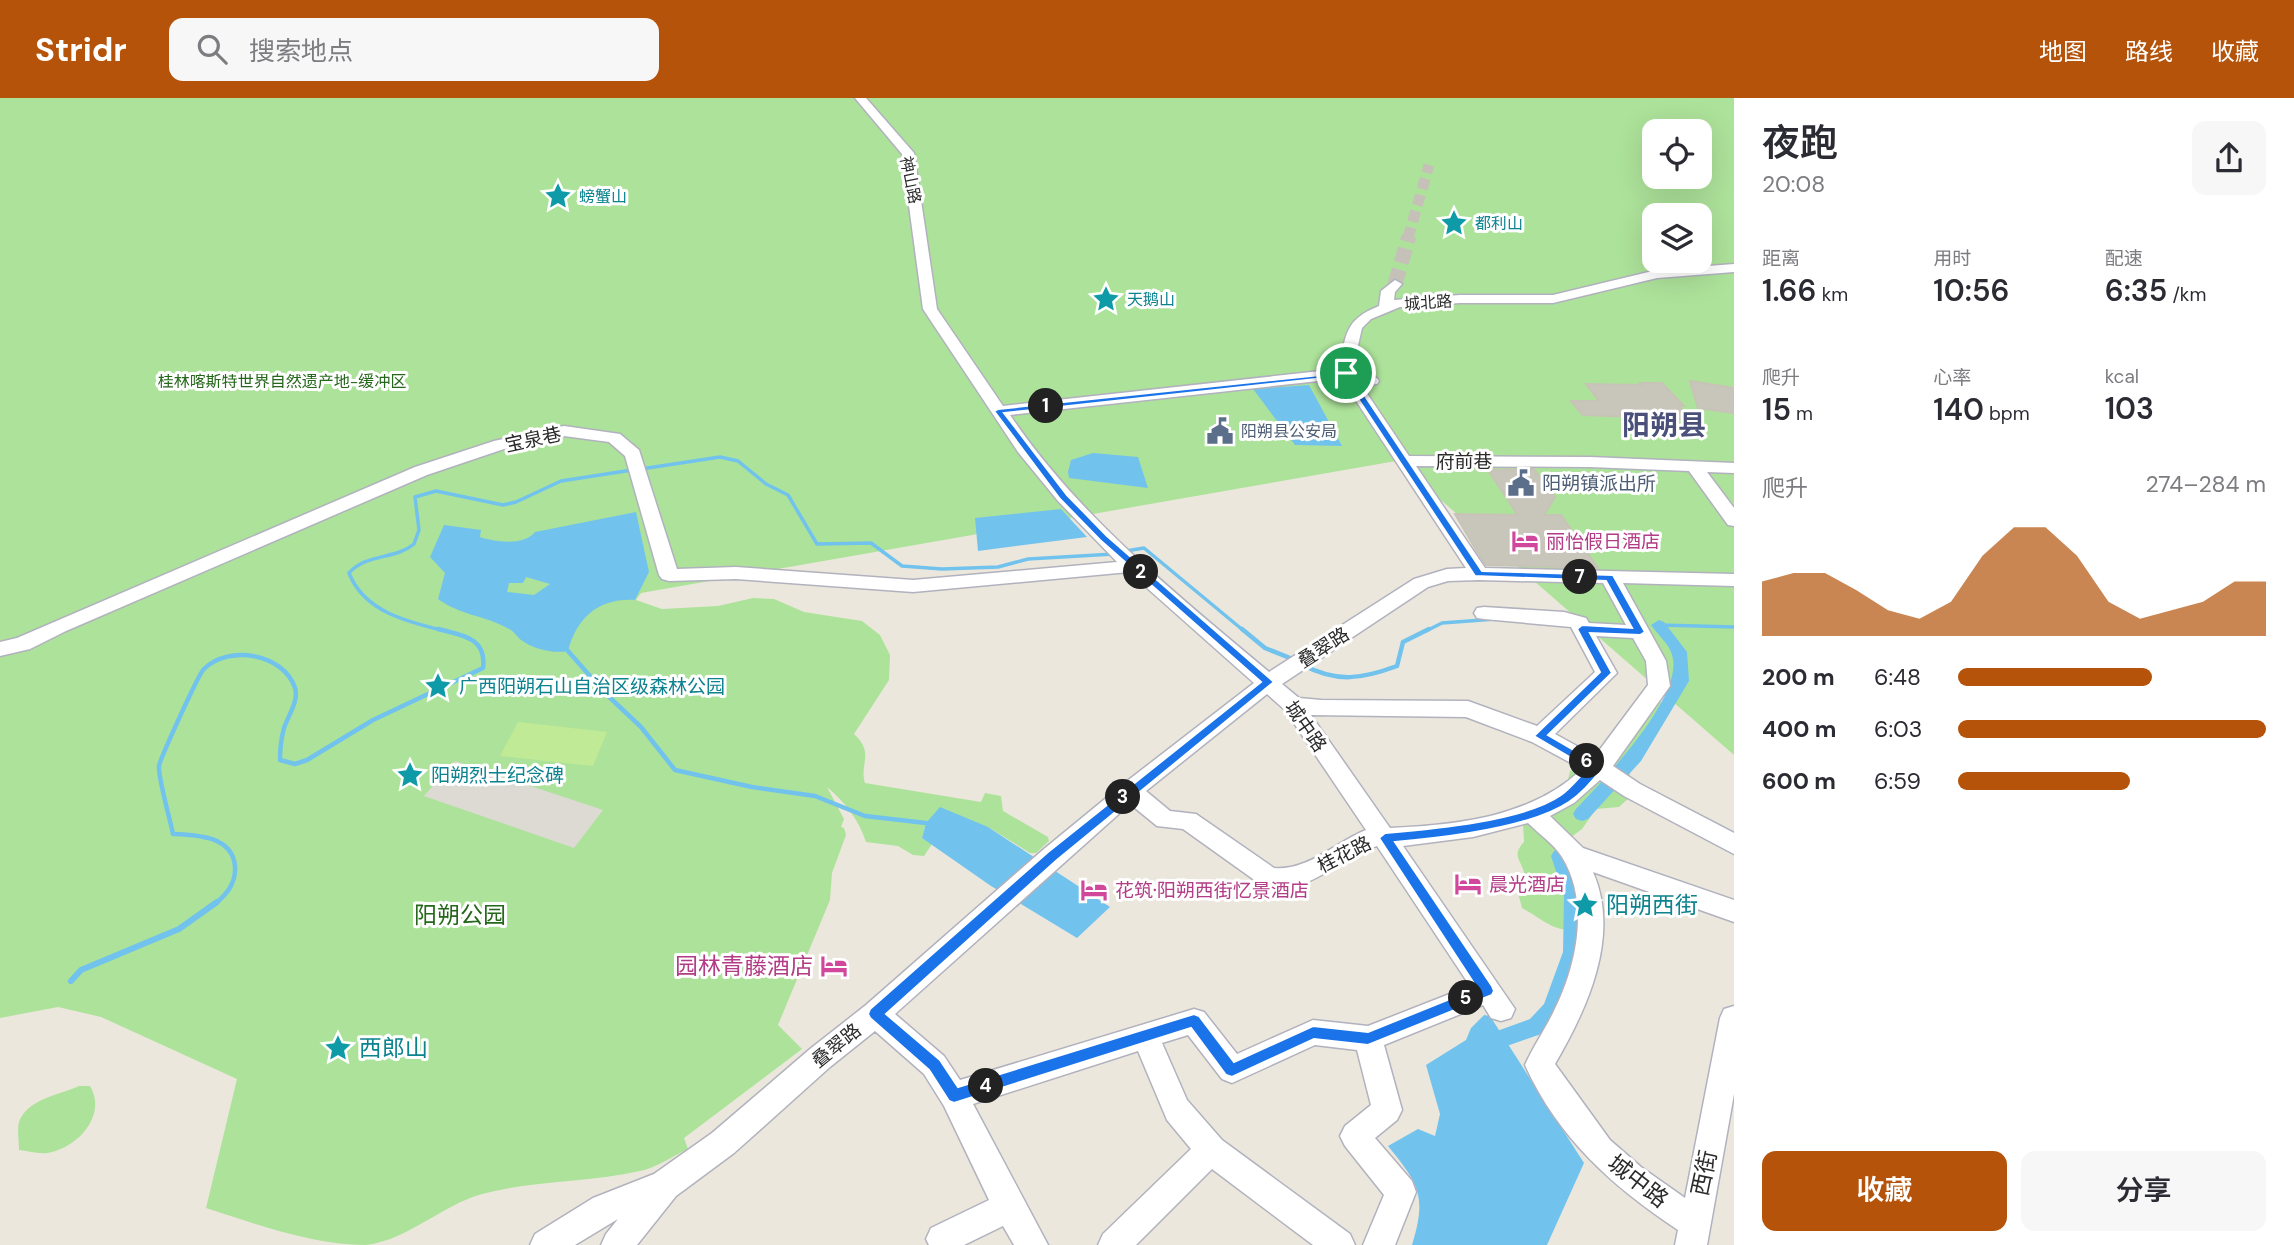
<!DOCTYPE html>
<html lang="zh">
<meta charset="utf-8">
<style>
:root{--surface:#fff;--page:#f7f7f7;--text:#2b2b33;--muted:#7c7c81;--accent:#b45309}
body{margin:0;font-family:"DM Sans","Noto Sans SC",sans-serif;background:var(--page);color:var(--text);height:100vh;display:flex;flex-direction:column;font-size:26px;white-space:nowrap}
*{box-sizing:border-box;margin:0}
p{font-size:23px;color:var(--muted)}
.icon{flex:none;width:38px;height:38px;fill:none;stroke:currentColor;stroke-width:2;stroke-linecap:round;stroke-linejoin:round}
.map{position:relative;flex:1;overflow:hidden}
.sheet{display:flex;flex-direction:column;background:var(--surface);width:560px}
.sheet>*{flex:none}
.controls{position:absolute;left:1642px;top:21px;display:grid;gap:14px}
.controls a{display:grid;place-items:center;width:70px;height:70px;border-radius:14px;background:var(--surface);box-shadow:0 7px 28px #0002;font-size:35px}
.pin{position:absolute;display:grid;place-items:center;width:60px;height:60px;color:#fff;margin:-30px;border:4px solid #fff;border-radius:50%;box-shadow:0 2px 7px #0007}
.km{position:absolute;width:35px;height:35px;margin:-18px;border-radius:50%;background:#222;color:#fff;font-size:19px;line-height:35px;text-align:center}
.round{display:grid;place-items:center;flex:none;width:74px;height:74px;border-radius:14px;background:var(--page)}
.head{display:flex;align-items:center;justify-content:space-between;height:119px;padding:0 28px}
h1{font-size:38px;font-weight:600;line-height:52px}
.stats{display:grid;grid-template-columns:repeat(3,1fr);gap:10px;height:119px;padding:7px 28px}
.stats div{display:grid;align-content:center}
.stats b{font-size:30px;font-weight:600}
.stats small{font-size:19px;font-weight:400}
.stats p{font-size:19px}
.chart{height:196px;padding:14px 28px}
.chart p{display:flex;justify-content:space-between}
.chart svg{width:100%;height:126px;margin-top:7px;fill:var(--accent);opacity:.7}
.button{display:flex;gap:14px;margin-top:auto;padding:14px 28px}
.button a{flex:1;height:80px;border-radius:14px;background:var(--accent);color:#fff;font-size:28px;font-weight:600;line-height:80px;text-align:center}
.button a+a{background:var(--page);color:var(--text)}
ul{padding:0 28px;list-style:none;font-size:23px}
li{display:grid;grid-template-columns:112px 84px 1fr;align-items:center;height:52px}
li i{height:18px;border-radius:9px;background:var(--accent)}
header{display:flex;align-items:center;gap:42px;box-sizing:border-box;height:98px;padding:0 35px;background:var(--accent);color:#fff}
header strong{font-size:33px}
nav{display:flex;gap:38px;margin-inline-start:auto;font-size:24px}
.search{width:490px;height:63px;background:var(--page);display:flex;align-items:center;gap:18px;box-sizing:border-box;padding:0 24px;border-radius:14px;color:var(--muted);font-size:26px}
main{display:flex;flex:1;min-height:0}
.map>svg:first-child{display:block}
.green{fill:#ade29a;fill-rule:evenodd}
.pitch{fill:#c0ea96}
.plaza{fill:#dddad4}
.water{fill:#71c3ed;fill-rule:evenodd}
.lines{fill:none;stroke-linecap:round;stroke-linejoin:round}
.stream-far2{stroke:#71c3ed;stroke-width:3.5}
.stream-far1{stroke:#71c3ed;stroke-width:4.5}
.stream{stroke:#71c3ed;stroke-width:6}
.canal{fill:#71c3ed;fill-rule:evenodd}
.building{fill:#c8c5bb;stroke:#c8c3b7;stroke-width:2}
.minor-tunnel-far1{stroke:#c5c1b9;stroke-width:11;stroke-dasharray:11 6;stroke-linecap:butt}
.minor-tunnel{stroke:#c5c1b9;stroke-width:15;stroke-dasharray:15 7;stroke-linecap:butt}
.minor-casing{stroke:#b1b2be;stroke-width:3}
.minor{fill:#fff;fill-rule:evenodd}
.route{fill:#1a73e8;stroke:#fff;stroke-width:2;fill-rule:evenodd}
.labels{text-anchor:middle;stroke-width:6;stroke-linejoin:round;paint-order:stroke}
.far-street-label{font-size:16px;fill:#2b2b2b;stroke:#fff}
.far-culture-label{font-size:16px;fill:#0d838f;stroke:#fff;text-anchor:start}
.far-park-label{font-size:16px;fill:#25671b;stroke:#fff}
.far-service-label{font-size:16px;fill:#4e5e75;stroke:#fff;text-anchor:start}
.street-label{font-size:19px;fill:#2b2b2b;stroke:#fff}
.service-label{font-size:19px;fill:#4e5e75;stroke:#fff;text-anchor:start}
.hotel-label{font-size:19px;fill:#b23c85;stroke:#fff;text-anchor:start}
.culture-label{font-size:19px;fill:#0d838f;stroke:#fff;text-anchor:start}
.near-culture-label{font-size:23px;fill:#0d838f;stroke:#fff;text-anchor:start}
.near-park-label{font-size:23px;fill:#25671b;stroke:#fff}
.near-hotel-label{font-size:23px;fill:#b23c85;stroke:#fff;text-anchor:end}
.near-street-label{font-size:23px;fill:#2b2b2b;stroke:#fff}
.far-town-label{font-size:28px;font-weight:bold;fill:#4b507b;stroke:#fff}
</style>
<header>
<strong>Stridr</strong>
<div class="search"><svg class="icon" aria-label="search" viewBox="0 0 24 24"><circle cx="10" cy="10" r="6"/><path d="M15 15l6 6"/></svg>搜索地点</div>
<nav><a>地图</a><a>路线</a><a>收藏</a></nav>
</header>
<main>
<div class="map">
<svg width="1734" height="1147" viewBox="0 0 1734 1147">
<rect width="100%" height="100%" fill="#ece7dd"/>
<!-- green -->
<path class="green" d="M0 0H1734V657L1396 363 641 495 636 502 662 511 718 508 753 500 774 501 804 514 862 523 880 537 890 557 889 582 854 636C875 655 859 666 865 685L981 704 985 695 1001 698 1003 713 1048 739 1049 743 1036 755H1030L988 729 926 725 922 740 932 746 924 758 913 757 898 748 866 744C859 722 844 703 827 689L844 721 841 729 844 730 846 737 832 775 830 802 778 927 802 951 684 1040 688 1051C673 1058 656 1070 640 1073 588 1085 534 1082 482 1096 442 1107 408 1142 366 1147 312 1147 256 1126 206 1110L237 981 101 919 58 909 0 920ZM1654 33H1699V79H1654ZM1654 117H1699V163H1654Z
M1658 603 1662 605C1642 641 1625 655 1631 698L1619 709 1596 711 1582 731 1567 742 1581 832C1551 834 1546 823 1522 810L1517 791 1525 779C1523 762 1510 759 1524 744L1523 725 1567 686 1570 673 1577 670 1605 669 1648 619 1651 609Z
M79 988H90C108 1018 76 1051 47 1055 38 1056 28 1053 19 1052 19 1044 17 1032 19 1024 27 1001 59 997 79 988Z"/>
<!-- pitch -->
<path class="pitch" d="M518 624 607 634 593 668 500 658Z"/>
<!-- plaza -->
<path class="plaza" d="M455 663 603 712 574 750 424 698Z"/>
<!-- water -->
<path class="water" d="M1309 287 1342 348 1295 347 1253 291Z
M1093 355 1138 359 1148 390 1069 380 1068 374 1071 362Z
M1061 411 1087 439 978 453 975 420Z
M636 414 649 474 635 502C599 500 577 519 568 553 554 556 533 551 521 542 517 539 514 533 509 531 487 518 459 517 438 501L445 475 430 459 444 427 481 432 480 439C495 444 524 448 535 434ZM526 479 550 486 534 497 507 494 509 485H523Z
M940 709 988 729 1110 809 1077 840 991 788 922 740 926 725Z
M1484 917 1490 918 1584 1065 1547 1147H1412C1427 1098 1419 1086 1388 1048L1418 1031 1435 1038 1440 1016 1426 967 1466 942 1471 930Z"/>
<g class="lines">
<!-- stream-far2 -->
<path class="stream-far2" d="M641 371 720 359 738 363 766 386 788 397 817 446 871 445 902 468 942 471 998 469 1028 461 1114 456
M1126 453 1144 450 1244 533
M1659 527 1734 529
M445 533C408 524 364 514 349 475 367 455 395 462 414 446L419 432 415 399 436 393 503 407 516 404 561 383 632 372
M1426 533 1442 525 1496 521"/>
<!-- stream-far1 -->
<path class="stream-far1" d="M1242 531 1265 550 1295 562
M568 553 605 595 641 629 675 672 752 689 815 698 865 718 926 725
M1303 567C1337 585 1362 581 1397 568L1403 544 1429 531
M215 806C227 796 236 785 235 769 233 738 197 737 173 736 170 721 158 680 159 668 160 661 199 575 204 571 229 546 284 556 295 590 299 603 288 618 284 630 281 641 280 651 280 662L295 666 307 662 373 622 483 570C487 539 461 537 438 531"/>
<!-- stream -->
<path class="stream" d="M71 883 81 872 179 831 217 804"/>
<!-- canal -->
<path class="canal" d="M1659 522 1664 524 1687 554 1689 583 1641 663 1588 721 1582 723 1576 721 1573 716 1576 711C1603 682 1689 595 1671 554 1667 544 1657 536 1651 527Z
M1560 751 1566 753 1569 758 1582 798 1583 854 1559 917 1544 935 1504 949 1497 947 1494 940 1497 933 1530 921 1544 906 1563 854 1564 798 1551 758 1554 753Z"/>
</g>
<!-- building -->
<path class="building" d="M1690 283 1734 290V315L1698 310Z
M1640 285H1662L1684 308 1678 307 1691 321 1583 317 1571 303H1599L1586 286 1642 287Z
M1534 371 1555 399 1544 417H1561L1598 470 1486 467 1476 452 1455 416 1518 417 1488 372Z"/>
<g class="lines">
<!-- minor-tunnel-far1 -->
<path class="minor-tunnel-far1" d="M1408 140 1429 67"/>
<!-- minor-tunnel -->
<path class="minor-tunnel" d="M1395 186 1409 138"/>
<defs>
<path id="minor" d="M855 0H866L914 55 937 211 1003 308 1339 271C1346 237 1344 222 1379 208L1381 193 1395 182 1402 186 1395 194 1394 202 1460 197H1553L1657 172 1734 166V174L1657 180 1553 205H1460L1400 209 1371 221 1362 230 1351 278 1377 280 1379 283 1377 286 1362 288 1409 358 1590 359 1734 365V375L1707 374 1734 410V428L1728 427 1689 373 1590 369 1416 368 1485 470 1734 476V488L1623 485 1666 563 1670 588 1613 668 1640 686 1734 735V756L1624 698 1600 682 1574 705 1550 718 1583 750 1734 802V824L1593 774C1621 838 1587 911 1555 966L1610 1042 1641 1069 1685 1100 1720 920 1724 911 1734 908V996L1707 1147H1675L1678 1132C1613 1089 1558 1040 1525 967 1533 949 1544 933 1553 915 1576 870 1591 806 1562 759 1554 746 1539 736 1528 725L1473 739 1403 748 1515 911 1511 920 1501 923 1491 920 1483 907 1384 947 1402 1012 1397 1022 1375 1040 1412 1083 1416 1094 1395 1147H1363L1384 1097 1345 1048 1340 1038 1345 1028 1371 1007 1357 952 1315 947 1232 985 1222 981 1188 937 1162 945 1187 1002 1222 1042 1350 1136 1355 1147H1313L1212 1071 1136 1147H1098L1103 1136 1191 1051 1167 1022 1138 953 973 1006 1048 1147H1014L1003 1128 964 1147H929L926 1141 931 1130 989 1102 944 1008 924 976 875 933 830 969 734 1055 676 1098 637 1147H601L606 1136 618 1121 575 1147H530L535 1136 593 1100 654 1076 712 1035 810 951 866 907 1044 751 1122 687 1254 585 1129 474 913 494 736 481 669 483 662 481 659 477 625 358 609 344 564 338 504 351 427 377 66 533 30 551 0 558V544L17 540 415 369 494 343 564 328 620 336 639 352 677 471 736 469 913 482 1117 464 1058 403 1018 354 923 211 902 56ZM1346 280 1343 283 1466 470 1447 471 1414 481 1269 574C1175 495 1079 419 1010 317ZM1479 482 1603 485 1626 527 1589 525 1586 520 1564 514 1484 509 1477 510 1474 515 1477 520 1484 521 1571 529 1595 574 1537 628 1468 603 1321 602 1299 600 1282 586 1428 489 1448 483ZM1596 538 1633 540 1646 563 1648 587 1595 658 1555 636 1617 575ZM1267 596 1285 612 1366 732C1336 744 1308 773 1274 770L1196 716 1170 713 1146 693ZM1311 617 1466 619 1532 644 1582 671C1532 719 1457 727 1390 730ZM1130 706 1157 728 1183 731 1260 786C1308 802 1335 760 1377 748L1470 888 1368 928 1313 922 1237 956 1204 914 1194 911 960 982 944 958 895 916Z"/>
</defs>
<!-- minor casing -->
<use href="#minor" class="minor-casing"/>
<!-- minor -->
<use href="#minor" class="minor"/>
</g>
<!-- route -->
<path class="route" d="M1349 274 1482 473 1613 477 1645 534 1640 537 1590 535 1612 575 1548 637 1603 669C1595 680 1581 696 1569 704 1530 730 1442 740 1395 744L1492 888 1494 893 1492 897 1368 947 1314 941 1232 979 1226 977 1191 930 954 1005 949 1003 929 972 870 920 868 916 870 911 1048 754 1261 584 1100 442 1060 401 994 313 998 311ZM1343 278 1475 478 1606 483 1632 530 1582 527 1577 531 1600 574 1534 638 1588 670C1580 678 1571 690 1561 697 1524 723 1431 731 1385 735L1379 740 1477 890 1368 934 1313 928 1234 964 1199 918 1194 916 958 989 940 962 886 916 1057 762 1274 584 1107 438 1067 397 1004 315Z"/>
<!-- icons -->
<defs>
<symbol id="sight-bare" viewBox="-9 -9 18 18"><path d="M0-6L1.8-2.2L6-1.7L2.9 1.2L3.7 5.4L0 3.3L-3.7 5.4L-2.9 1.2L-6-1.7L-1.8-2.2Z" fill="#0f9aa8" stroke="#fff" stroke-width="2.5" paint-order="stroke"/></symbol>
<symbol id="civic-bare" viewBox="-9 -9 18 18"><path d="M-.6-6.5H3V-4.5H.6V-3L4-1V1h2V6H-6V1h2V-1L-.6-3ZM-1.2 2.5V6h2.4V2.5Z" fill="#5c6f8a" stroke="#fff" stroke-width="2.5" paint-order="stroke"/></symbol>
<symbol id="hotel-bare" viewBox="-9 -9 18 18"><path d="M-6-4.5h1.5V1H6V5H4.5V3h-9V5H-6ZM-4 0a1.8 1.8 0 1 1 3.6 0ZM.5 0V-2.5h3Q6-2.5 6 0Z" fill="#d1479c" stroke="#fff" stroke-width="2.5" paint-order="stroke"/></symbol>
</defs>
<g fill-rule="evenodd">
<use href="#sight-bare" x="539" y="79" width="38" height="38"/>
<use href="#sight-bare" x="1435" y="106" width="38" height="38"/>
<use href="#sight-bare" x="1087" y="182" width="38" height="38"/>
<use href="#civic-bare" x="1201" y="314" width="38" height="38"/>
<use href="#civic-bare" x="1502" y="366" width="38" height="38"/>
<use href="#hotel-bare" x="1506" y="424" width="38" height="38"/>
<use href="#sight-bare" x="419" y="569" width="38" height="38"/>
<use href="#sight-bare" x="391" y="658" width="38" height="38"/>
<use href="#hotel-bare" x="1449" y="767" width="38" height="38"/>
<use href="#hotel-bare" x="1075" y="773" width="38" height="38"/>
<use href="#sight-bare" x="1566" y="788" width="38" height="38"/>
<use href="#hotel-bare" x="815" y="849" width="38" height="38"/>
<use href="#sight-bare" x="319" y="931" width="38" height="38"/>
</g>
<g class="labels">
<!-- far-street labels -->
<g class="far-street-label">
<text transform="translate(911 82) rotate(78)" y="6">神山路</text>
<text transform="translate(1428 204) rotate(-4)" y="6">城北路</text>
</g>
<!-- far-culture labels -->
<g class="far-culture-label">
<text x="579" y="104">螃蟹山</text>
<text x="1475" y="131">都利山</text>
<text x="1127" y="207">天鹅山</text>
</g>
<!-- far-park labels -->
<g class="far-park-label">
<text x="282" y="289">桂林喀斯特世界自然遗产地-缓冲区</text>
</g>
<!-- far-service labels -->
<g class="far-service-label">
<text x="1241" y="339">阳朔县公安局</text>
</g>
<!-- street labels -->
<g class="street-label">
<text transform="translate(533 341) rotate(-12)" y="7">宝泉巷</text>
<text x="1464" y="370">府前巷</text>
<text transform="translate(1323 549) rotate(-33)" y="7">叠翠路</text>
<text transform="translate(1306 628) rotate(55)" y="7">城中路</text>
<text transform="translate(1344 756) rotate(-27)" y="7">桂花路</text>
<text transform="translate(836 947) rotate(-39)" y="7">叠翠路</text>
</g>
<!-- service labels -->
<g class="service-label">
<text x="1542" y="392">阳朔镇派出所</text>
</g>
<!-- hotel labels -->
<g class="hotel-label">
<text x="1546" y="450">丽怡假日酒店</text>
<text x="1489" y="793">晨光酒店</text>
<text x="1115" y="799">花筑·阳朔西街忆景酒店</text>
</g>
<!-- culture labels -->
<g class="culture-label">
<text x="459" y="595">广西阳朔石山自治区级森林公园</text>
<text x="431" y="684">阳朔烈士纪念碑</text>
</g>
<!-- near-culture labels -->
<g class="near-culture-label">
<text x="1606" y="815">阳朔西街</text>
<text x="359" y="958">西郎山</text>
</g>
<!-- near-park labels -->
<g class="near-park-label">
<text x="460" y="825">阳朔公园</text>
</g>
<!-- near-hotel labels -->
<g class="near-hotel-label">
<text x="813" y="876">园林青藤酒店</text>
</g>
<!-- near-street labels -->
<g class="near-street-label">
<text transform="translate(1704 1075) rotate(-78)" y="8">西街</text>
<text transform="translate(1638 1083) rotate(38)" y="8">城中路</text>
</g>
<!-- far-town labels -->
<g class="far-town-label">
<text x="1664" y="337">阳朔县</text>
</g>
</g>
</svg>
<div class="controls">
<a><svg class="icon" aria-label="locate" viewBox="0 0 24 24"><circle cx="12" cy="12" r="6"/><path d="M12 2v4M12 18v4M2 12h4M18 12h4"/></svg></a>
<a><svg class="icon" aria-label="layers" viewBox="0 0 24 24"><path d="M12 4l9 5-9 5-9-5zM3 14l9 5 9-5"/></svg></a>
</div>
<div class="pin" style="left:1346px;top:275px;background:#1e9e55"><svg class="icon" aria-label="arrive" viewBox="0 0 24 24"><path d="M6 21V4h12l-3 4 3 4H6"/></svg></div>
<b class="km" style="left:1046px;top:308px">1</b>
<b class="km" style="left:1141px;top:474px">2</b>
<b class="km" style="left:1123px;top:699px">3</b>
<b class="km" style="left:986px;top:988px">4</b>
<b class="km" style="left:1466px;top:900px">5</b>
<b class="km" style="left:1587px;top:663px">6</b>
<b class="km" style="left:1580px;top:479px">7</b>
</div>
<section class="sheet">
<div class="head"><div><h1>夜跑</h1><p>20:08</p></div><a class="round"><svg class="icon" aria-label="share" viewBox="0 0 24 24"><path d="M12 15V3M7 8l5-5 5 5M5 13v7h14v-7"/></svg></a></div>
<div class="stats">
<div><p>距离</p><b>1.66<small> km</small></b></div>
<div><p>用时</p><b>10:56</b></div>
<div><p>配速</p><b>6:35<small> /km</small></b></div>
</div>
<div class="stats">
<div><p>爬升</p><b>15<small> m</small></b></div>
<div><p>心率</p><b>140<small> bpm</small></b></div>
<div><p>kcal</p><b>103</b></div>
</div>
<div class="chart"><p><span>爬升</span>274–284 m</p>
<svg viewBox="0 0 160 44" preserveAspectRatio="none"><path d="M0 44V25L10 22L20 22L30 28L40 35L50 38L60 32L70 16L80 6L90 6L100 16L110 32L120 38L130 35L140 32L150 25L160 25V44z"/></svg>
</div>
<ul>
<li><b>200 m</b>6:48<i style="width:63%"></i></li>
<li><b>400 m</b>6:03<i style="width:100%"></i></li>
<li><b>600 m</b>6:59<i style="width:56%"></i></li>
</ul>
<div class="button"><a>收藏</a><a>分享</a></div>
</section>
</main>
